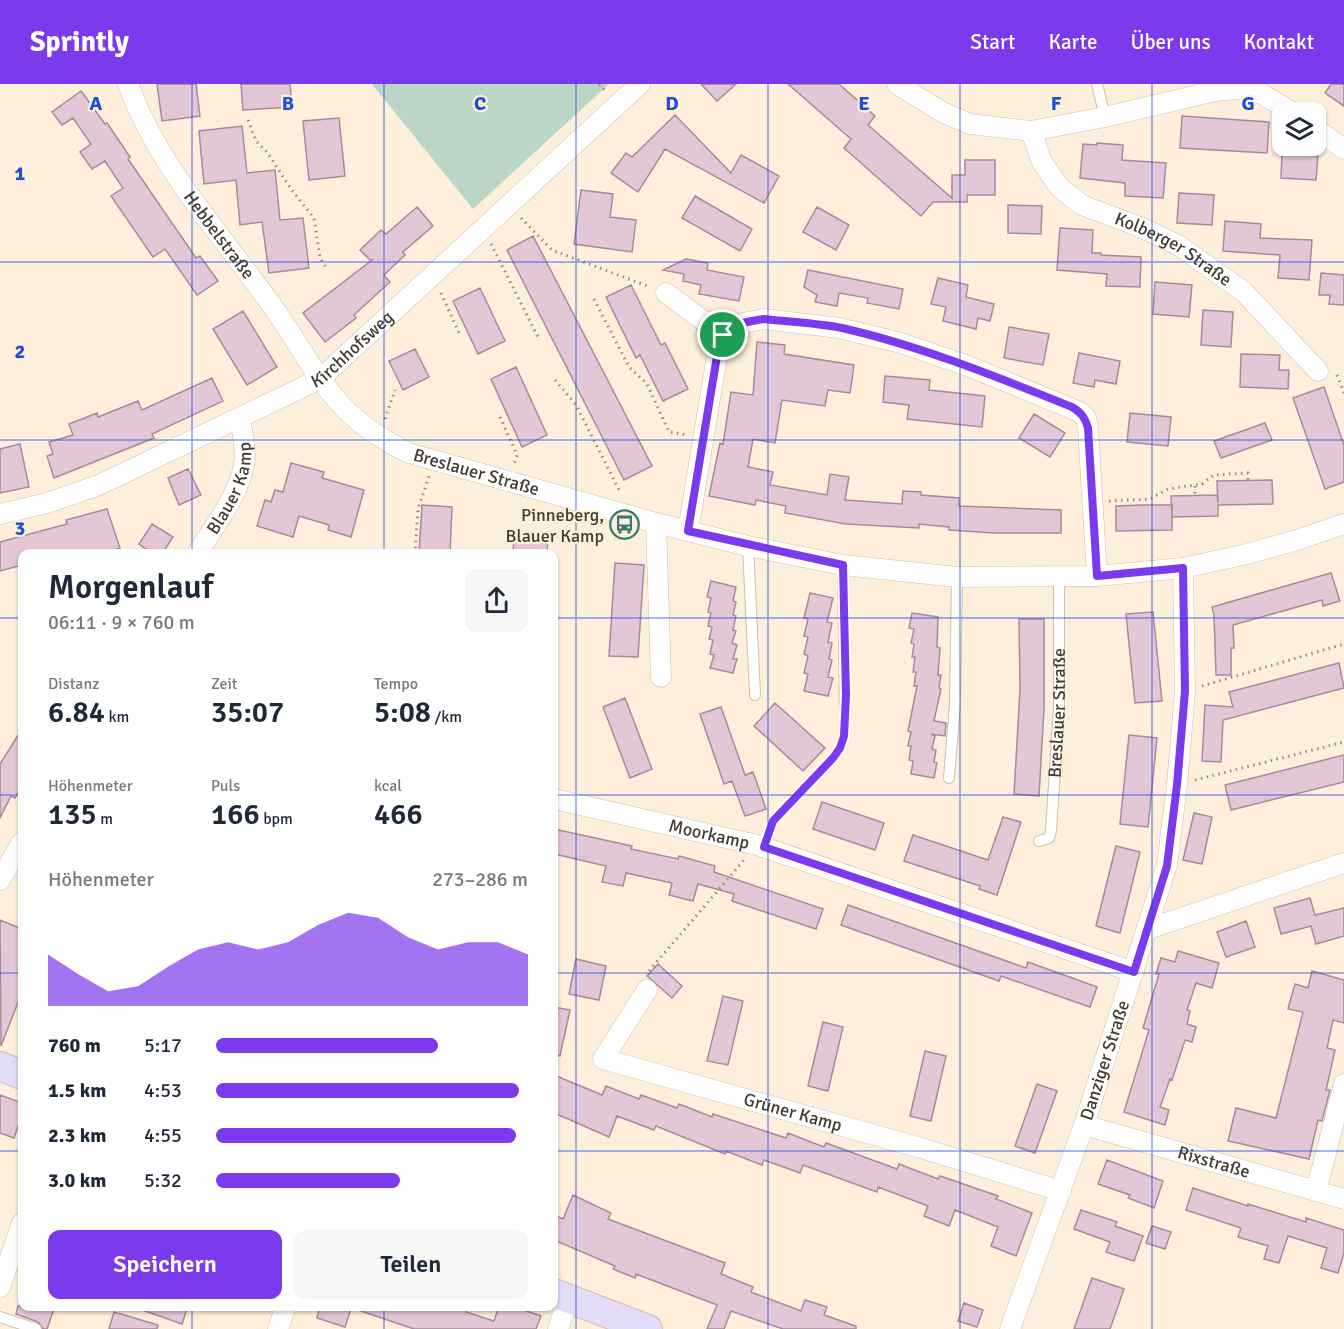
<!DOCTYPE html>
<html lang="de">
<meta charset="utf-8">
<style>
:root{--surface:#fff;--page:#f6f6f7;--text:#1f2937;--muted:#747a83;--accent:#7c3aed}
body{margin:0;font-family:Signika,sans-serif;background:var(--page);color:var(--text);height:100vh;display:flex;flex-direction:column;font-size:22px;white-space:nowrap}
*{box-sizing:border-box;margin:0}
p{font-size:20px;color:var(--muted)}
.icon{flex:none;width:33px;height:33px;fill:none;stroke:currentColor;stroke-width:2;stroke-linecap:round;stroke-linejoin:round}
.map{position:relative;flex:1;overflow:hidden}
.drawer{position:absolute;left:18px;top:465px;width:540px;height:762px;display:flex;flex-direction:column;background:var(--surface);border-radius:12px;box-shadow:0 2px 4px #0004}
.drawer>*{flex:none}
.fabs{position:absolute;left:1272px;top:18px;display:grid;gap:12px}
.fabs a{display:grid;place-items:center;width:54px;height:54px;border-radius:12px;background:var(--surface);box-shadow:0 2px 4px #0004;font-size:30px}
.pin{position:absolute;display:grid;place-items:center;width:51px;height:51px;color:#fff;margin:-26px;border:3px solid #fff;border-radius:50%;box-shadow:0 2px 6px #0007}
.round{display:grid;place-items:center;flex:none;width:63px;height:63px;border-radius:12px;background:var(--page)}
.head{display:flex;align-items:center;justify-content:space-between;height:102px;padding:0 30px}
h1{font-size:33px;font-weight:600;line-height:45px}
.figures{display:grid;grid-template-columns:repeat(3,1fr);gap:9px;height:102px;padding:6px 30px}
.figures div{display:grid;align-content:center}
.figures b{font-size:30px;font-weight:600}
.figures small{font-size:16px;font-weight:400}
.figures p{font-size:16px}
.chart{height:168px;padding:12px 30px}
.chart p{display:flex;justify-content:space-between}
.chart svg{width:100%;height:108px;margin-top:6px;fill:var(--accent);opacity:.7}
.action{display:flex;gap:12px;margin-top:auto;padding:12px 30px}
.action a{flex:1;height:69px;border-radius:12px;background:var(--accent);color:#fff;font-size:24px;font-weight:600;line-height:69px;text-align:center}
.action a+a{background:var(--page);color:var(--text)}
ul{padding:0 30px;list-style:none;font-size:20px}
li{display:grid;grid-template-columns:96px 72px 1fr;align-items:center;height:45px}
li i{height:15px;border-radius:8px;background:var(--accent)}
header{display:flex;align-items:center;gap:36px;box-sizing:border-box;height:84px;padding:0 30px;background:var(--accent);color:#fff}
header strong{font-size:28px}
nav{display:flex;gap:33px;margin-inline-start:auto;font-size:21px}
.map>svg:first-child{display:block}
.green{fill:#bbd6c5}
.building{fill:#e4c7d7;stroke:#a68b9a;stroke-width:1.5}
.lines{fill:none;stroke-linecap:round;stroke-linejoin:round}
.lane-casing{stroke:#d0bfa6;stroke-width:12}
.street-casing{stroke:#d0bfa6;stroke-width:21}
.secondary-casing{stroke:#d0bfa6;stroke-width:30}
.path{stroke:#978d7e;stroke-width:3;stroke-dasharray:1.5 4.5;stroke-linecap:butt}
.lane{stroke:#fff;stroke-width:10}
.street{stroke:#fff;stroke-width:20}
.secondary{stroke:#e3ddf9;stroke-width:28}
.route-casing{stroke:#fff;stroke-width:12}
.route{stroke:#7c3aed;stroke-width:8}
.grid{fill:none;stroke:#1d4ed8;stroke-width:1.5;stroke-opacity:0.55}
.labels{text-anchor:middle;stroke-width:4.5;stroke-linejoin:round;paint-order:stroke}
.street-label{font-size:18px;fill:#423b31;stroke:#fdefdb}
.poi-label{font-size:18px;fill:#423b31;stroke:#fdefdb;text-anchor:end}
.grid-label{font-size:20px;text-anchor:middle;font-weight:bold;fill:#1d4ed8;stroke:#fdefdb;stroke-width:4.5;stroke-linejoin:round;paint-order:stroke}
</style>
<header>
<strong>Sprintly</strong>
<nav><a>Start</a><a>Karte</a><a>Über uns</a><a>Kontakt</a></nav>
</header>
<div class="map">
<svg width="1344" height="1245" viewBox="0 0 1344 1245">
<rect width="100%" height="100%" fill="#fdefdb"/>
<!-- green -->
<path class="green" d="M372 0H609L473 125Z"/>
<!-- building -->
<path class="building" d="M157 0H196L200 32 162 37Z
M241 0H290L292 23 243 26Z
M701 0H736L717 17Z
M788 0H839L875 32 868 41 952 114V91H965V76H995V111H967V118H933L921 132 844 64 851 55Z
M1331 0H1344V22L1325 9Z
M81 7 105 40 107 39 130 73 128 75 196 174 200 172 218 197 197 211 165 165 153 173 111 112 123 104 105 77 92 85 80 68 91 60 73 34 62 41 52 28Z
M675 31 731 89 741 71 779 92 764 119 665 65 638 108 611 89 626 69 632 73Z
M1182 32 1269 38 1267 69 1180 64Z
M339 34 345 92 309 96 303 37Z
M242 42 247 89 275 86 280 136 303 134 309 184 269 189 262 138 240 141 236 96 204 100 199 47Z
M1097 59 1123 61 1122 76 1166 79 1163 114 1125 112V99L1080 94 1083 60 1097 61Z
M1282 68 1318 72 1316 96 1281 94Z
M581 106 613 110 610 133 636 136 632 168 574 160Z
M1179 109 1214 111 1212 141 1177 139Z
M695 112 752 145 740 167 682 134Z
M1008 121 1042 122 1041 150 1008 149Z
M417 123 433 142 403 168 405 171 384 191 390 198 354 231 356 234 325 258 303 229 372 176H370L360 166 381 146 386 150Z
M817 123 849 141 836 166 803 148Z
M1225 137 1261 140 1260 154 1312 156 1309 196 1278 194 1280 171 1223 167Z
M1060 144 1093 146 1092 169H1101V171L1141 173 1140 203 1106 202 1107 190 1057 186Z
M533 152 652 382 624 396 507 166Z
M686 175 708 179 707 186 744 193 739 217 699 210 701 201 683 197 684 190 663 186Z
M808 186 903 205 899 225 867 219 868 214 839 209 837 222 815 218 817 211 804 203Z
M1321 189 1344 191V221L1329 220 1330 211H1319Z
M938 194 968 201 966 213 994 220 990 237 978 234 976 245 943 237 946 223 931 220Z
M1155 198 1192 201 1189 233 1153 230Z
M631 201 661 261 665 259 688 305 663 317 640 271 636 274 606 213Z
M480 204 505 257 478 270 453 217Z
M1203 226 1233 228 1231 263 1201 261Z
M243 227 277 283 247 301 213 245Z
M1009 243 1049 250 1043 281 1004 274Z
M757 258 785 261 784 270 854 281 850 309 828 306 825 322 782 316 775 359 753 355 748 383 773 388 770 401 827 411 830 390 849 393 845 416 902 420 903 407 921 408V411L959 414V422L1061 426V449H994L949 446V443L919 440V444L846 440 785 429 786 422 756 416 755 421 709 412 720 359 723 360 731 308 753 311Z
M415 265 429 293 403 306 389 277Z
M1079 269 1120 277 1116 300 1095 296 1094 303 1073 299Z
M1241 270 1280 271 1279 286H1289L1288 305 1240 303Z
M516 283 547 351 522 363 491 295Z
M885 292 930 296 929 306 985 312 982 343 907 335 909 321 883 318Z
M212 294 223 317 152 350 154 354 54 394 47 372 53 370 49 358 73 351 69 340 97 329 98 333 138 317 142 326Z
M1324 303 1344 361V398L1325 405 1293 314Z
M1130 329 1171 333 1168 362 1127 358Z
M1034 330 1065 349 1050 373 1019 354Z
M1265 339 1272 356 1221 374 1214 357Z
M20 360 29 403 0 409V365Z
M291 379 324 388 322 394 364 406 351 453 328 446 329 441 299 432 293 453 257 442 265 416 271 418 275 406 283 408Z
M188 385 201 411 179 421 168 394Z
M1272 396 1273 420 1218 421V432L1172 433 1171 412 1217 411 1218 419 1217 397Z
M422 421 452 423 450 470H419Z
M1143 421H1172V446L1116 447V422Z
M107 425 120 464 103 470H22V481L0 487V458L67 440 66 436Z
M152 440 173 453 162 470H153L139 460Z
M514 452 548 453 547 470H513Z
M615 479 644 481 638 573 609 572Z
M1331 489 1340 517 1323 522 1322 516 1233 541 1234 564H1231V591H1216L1214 531 1212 523Z
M711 497 736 503 733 517 736 518 733 531 736 532 733 546 736 547 732 559 737 561 733 575H737L733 589 710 584 714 571 710 570 713 556 709 555 712 543 708 542 711 529 708 528 711 514 707 513Z
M810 509 833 514 827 538 832 539 828 558 832 559 829 575 832 576 828 593 833 594 828 612 804 607 808 590 804 589 808 572 804 570 808 553 804 552 808 535 804 534Z
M1153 528 1162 617 1135 619 1126 530Z
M912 529 938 533 937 563 940 564 938 591H941L939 604 941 605 934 637 946 639 945 652 931 650 935 652 932 665 936 666 934 678 937 679 934 694 911 690 913 677 909 676 911 662H908L911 648 908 647 917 602H914L916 588H913L915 573H912L914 560 911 559 914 545 909 544Z
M1019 535H1044V624L1039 712 1014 710 1020 606Z
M1339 579 1344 604 1223 636 1221 678 1202 677 1205 621 1233 623 1229 608Z
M625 614 652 685 630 694 603 623Z
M775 619 825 664 803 687 754 642Z
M721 623 745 691 753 688 766 725 745 732 732 697 724 700 700 630Z
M22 645V701L15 714 11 712 0 734V680Z
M1129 651 1157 654 1148 743 1120 740Z
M1344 671V698L1231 726 1225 701Z
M822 718 884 739 875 766 813 745Z
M1194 729 1212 733 1202 780 1183 776Z
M1003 733 1021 738 997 811 979 805 980 802 904 777 913 751 988 776Z
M554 745 632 762 631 765 678 775 679 772 715 782 714 788 823 825 816 845 732 817 734 810 698 800 693 817 669 811 672 799 626 789 623 802 602 798 606 782 554 770Z
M1116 762 1140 768 1120 849 1096 842Z
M1310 814 1315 831 1344 824V852L1316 860 1311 842 1281 850 1274 824Z
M848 821 1026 884 1028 878 1097 903 1090 923 1001 892 999 897 841 841Z
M0 836 22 845V908L1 962Z
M1246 837 1255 863 1226 873 1217 848Z
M1178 867 1219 879 1212 904 1196 899 1187 926 1190 927 1187 940 1196 943 1192 958 1185 956 1172 996 1170 995 1160 1023 1169 1026 1165 1041 1124 1028 1149 946 1143 944 1159 890H1156L1161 874 1175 878Z
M576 875 606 882 599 916 569 910Z
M658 880 682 902 672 914 647 892Z
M1312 887 1344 896V939L1333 936 1327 964 1335 966 1326 1006H1330L1322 1037 1318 1036 1309 1075 1228 1057 1236 1024 1276 1034 1303 928 1288 925 1295 900 1308 904Z
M723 912 743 917 728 981 707 977Z
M554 923 570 926 560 972 554 971Z
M823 938 843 943 828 1007 808 1002Z
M925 967 946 972 931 1037 910 1032Z
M554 991 602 1011 606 1002 639 1015 641 1011 677 1024 679 1020 712 1033 713 1030 786 1054 788 1049 824 1063 826 1059 897 1085 899 1080 938 1095 940 1092 998 1112 996 1115 1032 1129 1016 1172 991 1162 998 1143 955 1126 949 1142 924 1132 928 1122 878 1103 877 1108 803 1081 800 1089 764 1076 762 1081 726 1067 725 1070 656 1042 654 1046 617 1032 609 1053 554 1029Z
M1037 1000 1057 1007 1035 1069 1015 1062Z
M0 1011 22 1019V1031L14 1054 0 1049Z
M1107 1076 1163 1097 1154 1124 1128 1114 1130 1111 1098 1100Z
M1193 1104 1248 1122V1120L1306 1138V1134L1344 1146V1169L1338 1189 1321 1184 1327 1164 1288 1152 1279 1179 1264 1175 1268 1162 1238 1153 1241 1144 1186 1126Z
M573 1111 611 1129 608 1135 725 1179 721 1190 753 1203 751 1208 801 1227 805 1216 827 1223 824 1231 856 1242V1245H783L731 1227 724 1245H707L717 1221 636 1190 635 1194 613 1185 615 1182 554 1156V1131L563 1135Z
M1081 1126 1117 1138 1115 1142 1143 1152 1134 1177 1106 1168 1110 1158 1074 1145Z
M1152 1142 1171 1148 1165 1165 1146 1159Z
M1092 1194 1124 1205 1110 1245H1074Z
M964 1219 983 1226 977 1243 958 1237Z
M18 1222H55L47 1245H43L38 1238 16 1230Z
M139 1222H188L182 1240 139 1225Z
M320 1222H352L345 1243 317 1234Z
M356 1222H468L466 1228 494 1237 499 1222H512L541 1232 536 1245H414L355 1225Z
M114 1228 158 1241 157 1245H109Z"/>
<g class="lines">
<defs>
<g id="lane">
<path d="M1097 0 1105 33"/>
<path d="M748 462 755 611"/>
<path d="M843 481 845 636"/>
<path d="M949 694 955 620 957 493"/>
<path id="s1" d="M1039 757 1049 754 1051 747 1059 623V492"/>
<path d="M0 1233 36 1245"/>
</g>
<g id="street">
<path id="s2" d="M128 0C160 87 225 154 277 229 301 263 319 300 349 329 369 347 386 358 409 369L656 439 748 462 843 481 957 493 1097 492 1183 484 1247 470 1297 456 1344 440"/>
<path d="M897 0 942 28 970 40 1031 47 1105 33 1215 7 1237 5 1262 10 1292 28"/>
<path d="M1316 45 1344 65"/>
<path id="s3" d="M1031 47 1042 78 1060 104 1082 121 1140 143 1178 161 1244 208 1318 287"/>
<path d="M666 209 723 251"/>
<path id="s4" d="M0 430 47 419 99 401 320 295 640 0"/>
<path d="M656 439 661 593"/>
<path d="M688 447 718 266 723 251 738 240 764 235 839 244 901 259 968 282 1080 328 1086 334 1088 344 1097 492"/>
<path id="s5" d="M197 470C214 442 238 413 244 381 247 366 242 350 240 334"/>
<path id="s6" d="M554 715 757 761 1134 888"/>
<path d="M0 796 22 758"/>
<path d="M1148 845 1344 779"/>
<path id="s7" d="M647 906 603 975 921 1064 1061 1107"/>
<path id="s8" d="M1084 1041 1344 1115"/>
<path d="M1316 1107 1344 1000"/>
<path d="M0 1203 22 1139"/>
<path d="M278 1245 286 1222"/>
<path d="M558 1245 568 1215"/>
<path id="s9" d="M1010 1245 1084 1041 1167 781 1177 701 1185 607 1183 484"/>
</g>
<path id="secondary" d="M0 982 22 991
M554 1209 648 1245"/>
</defs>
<!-- lane casing -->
<use href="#lane" class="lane-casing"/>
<!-- street casing -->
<use href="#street" class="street-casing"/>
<!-- secondary casing -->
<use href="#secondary" class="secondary-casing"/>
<!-- path -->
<path class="path" d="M599 0 606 8
M248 36 256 57 267 68 291 105 314 134 320 174 328 186
M521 134 552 166 650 203
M491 160 539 255
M441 209 460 251
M594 215 629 283 647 300 669 348 687 351
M1337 291 1344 309
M555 296 576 321 619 406V409
M500 333 517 371 514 381
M385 335 395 306
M1195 402V411
M1109 417 1150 415 1168 405 1202 400 1214 391 1248 389V396
M415 470 418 425 429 392
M1202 602 1344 560
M1195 696 1344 658
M770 745 773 737 833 674 840 664 844 650
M649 887 744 776"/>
<!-- lane -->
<use href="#lane" class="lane"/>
<!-- street -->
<use href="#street" class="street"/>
<!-- secondary -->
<use href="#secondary" class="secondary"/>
</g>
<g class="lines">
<defs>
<path id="route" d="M764 235C790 238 817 239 842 244 921 262 997 293 1072 323 1082 329 1085 334 1088 344L1097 492 1183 484 1185 607 1177 701 1167 782 1134 888 764 763 773 737 833 674 840 664 844 652 846 611 843 481 688 447 718 266C728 239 739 239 764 235Z"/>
</defs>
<!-- route casing -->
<use href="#route" class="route-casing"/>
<!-- route -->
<use href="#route" class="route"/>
</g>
<!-- grid -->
<path class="grid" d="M192 0V470M384 0V470M576 0V1245M768 0V1245M960 0V1245M1152 0V1245M0 178H1344M0 356H1344M0 534H22M554 534H1344M0 711H22M554 711H1344M0 889H22M554 889H1344M0 1067H22M554 1067H1344M192 1222V1245M384 1222V1245"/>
<!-- icons -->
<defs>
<symbol id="bus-ring" viewBox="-11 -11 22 22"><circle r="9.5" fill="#fdefdb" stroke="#35796d" stroke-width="1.5"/><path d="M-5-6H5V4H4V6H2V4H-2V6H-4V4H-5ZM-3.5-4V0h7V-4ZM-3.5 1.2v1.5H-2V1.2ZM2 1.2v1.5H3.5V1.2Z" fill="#35796d"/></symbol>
</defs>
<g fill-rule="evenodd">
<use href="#bus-ring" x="608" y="424" width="33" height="33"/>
</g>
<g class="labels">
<!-- street labels -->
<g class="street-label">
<text dy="6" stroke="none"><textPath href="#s2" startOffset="177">Hebbelstraße</textPath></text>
<text dy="6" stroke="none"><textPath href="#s3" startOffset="194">Kolberger Straße</textPath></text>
<text dy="6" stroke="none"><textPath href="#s4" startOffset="392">Kirchhofsweg</textPath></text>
<text dy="6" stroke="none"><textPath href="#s2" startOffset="540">Breslauer Straße</textPath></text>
<text dy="6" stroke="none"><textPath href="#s5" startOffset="75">Blauer Kamp</textPath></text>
<text dy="6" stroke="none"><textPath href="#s1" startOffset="136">Breslauer Straße</textPath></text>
<text dy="6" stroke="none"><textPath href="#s6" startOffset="159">Moorkamp</textPath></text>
<text dy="6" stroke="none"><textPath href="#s9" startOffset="285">Danziger Straße</textPath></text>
<text dy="6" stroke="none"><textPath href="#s7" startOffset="279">Grüner Kamp</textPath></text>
<text dy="6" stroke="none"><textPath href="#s8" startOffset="135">Rixstraße</textPath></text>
</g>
<!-- poi labels -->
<g class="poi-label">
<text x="604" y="437">Pinneberg,<tspan x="604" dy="21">Blauer Kamp</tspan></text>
</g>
</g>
<g class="grid-label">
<text x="96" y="26">A</text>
<text x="288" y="26">B</text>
<text x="480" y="26">C</text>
<text x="672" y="26">D</text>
<text x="864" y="26">E</text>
<text x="1056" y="26">F</text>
<text x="1248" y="26">G</text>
<text x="20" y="96">1</text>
<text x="20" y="274">2</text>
<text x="20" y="451">3</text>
</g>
</svg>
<div class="fabs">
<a><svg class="icon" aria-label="layers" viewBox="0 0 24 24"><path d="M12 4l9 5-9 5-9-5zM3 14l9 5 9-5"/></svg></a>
</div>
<div class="pin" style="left:723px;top:251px;background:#1e9e55"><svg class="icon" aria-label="arrive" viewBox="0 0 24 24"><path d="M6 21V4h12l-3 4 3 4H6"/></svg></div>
<section class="drawer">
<div class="head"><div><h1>Morgenlauf</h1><p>06:11 · 9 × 760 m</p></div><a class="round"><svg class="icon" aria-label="share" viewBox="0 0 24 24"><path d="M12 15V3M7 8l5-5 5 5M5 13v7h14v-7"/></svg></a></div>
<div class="figures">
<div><p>Distanz</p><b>6.84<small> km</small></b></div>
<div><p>Zeit</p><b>35:07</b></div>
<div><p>Tempo</p><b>5:08<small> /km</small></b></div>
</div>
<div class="figures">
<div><p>Höhenmeter</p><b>135<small> m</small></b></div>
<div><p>Puls</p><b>166<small> bpm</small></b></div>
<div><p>kcal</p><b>466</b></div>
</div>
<div class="chart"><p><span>Höhenmeter</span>273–286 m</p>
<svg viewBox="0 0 160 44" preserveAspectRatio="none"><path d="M0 44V23L10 31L20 38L30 36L40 28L50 21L60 18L70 21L80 18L90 11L100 6L110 8L120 16L130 21L140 18L150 18L160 23V44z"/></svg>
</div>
<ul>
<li><b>760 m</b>5:17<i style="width:71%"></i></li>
<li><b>1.5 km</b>4:53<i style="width:97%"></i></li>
<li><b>2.3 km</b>4:55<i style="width:96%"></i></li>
<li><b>3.0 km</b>5:32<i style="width:59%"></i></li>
</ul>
<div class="action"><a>Speichern</a><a>Teilen</a></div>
</section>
</div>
